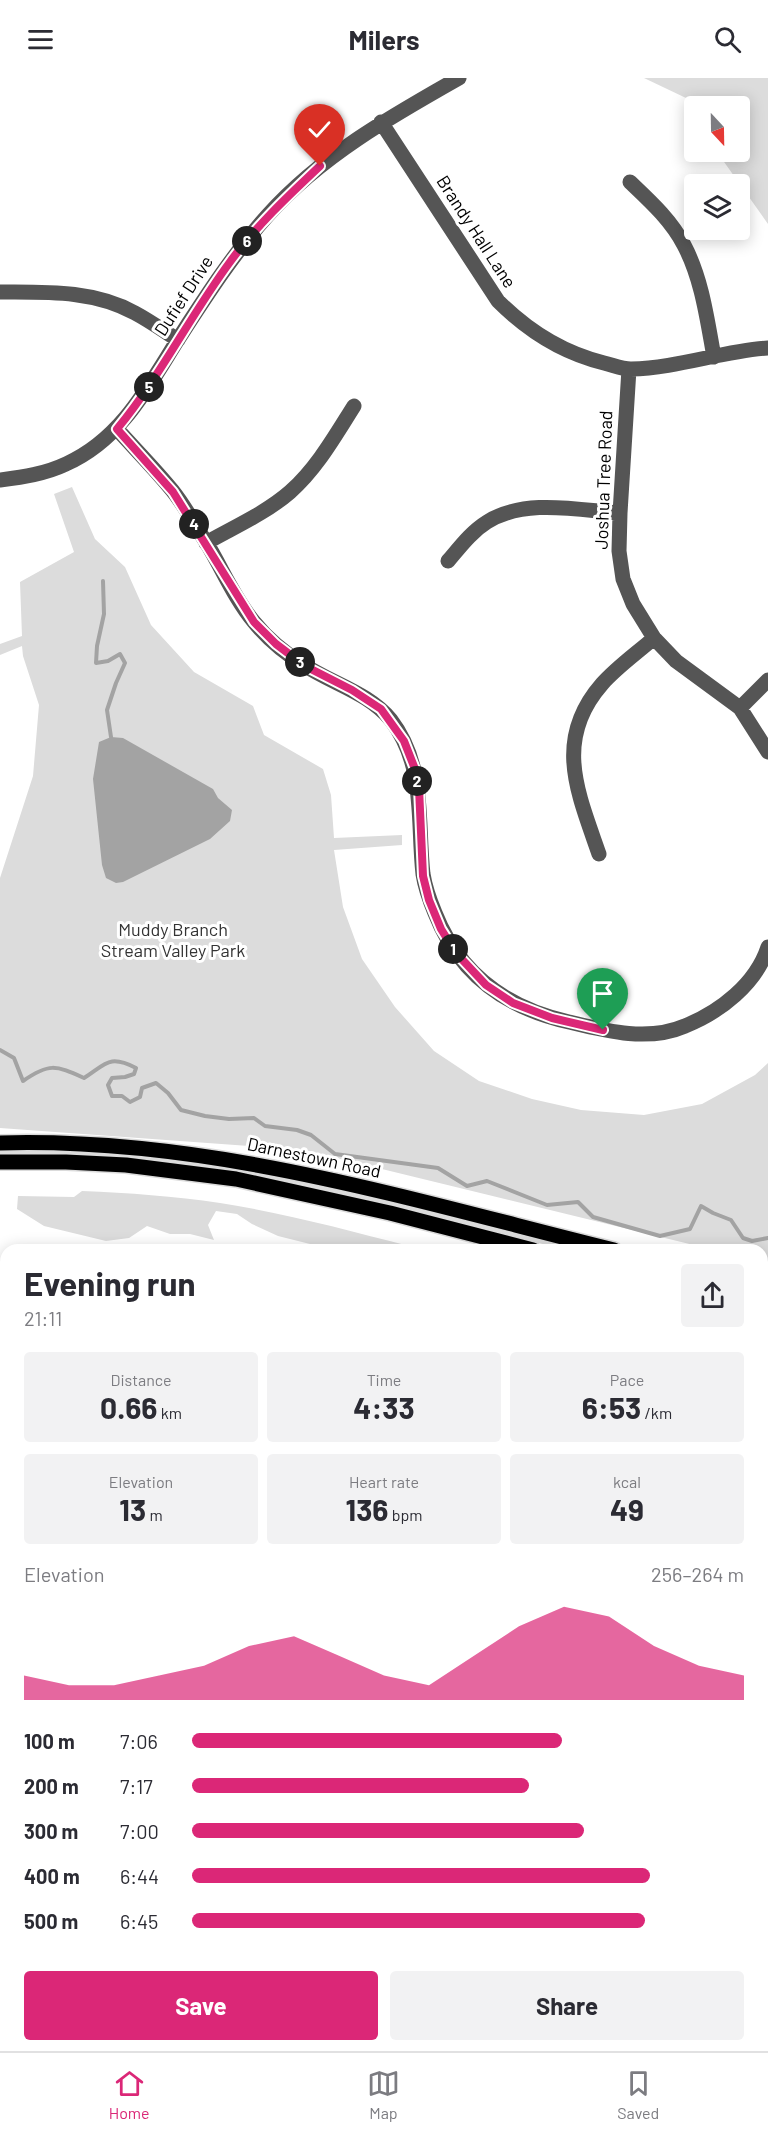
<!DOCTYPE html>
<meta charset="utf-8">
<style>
:root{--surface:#fff;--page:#f2f2f3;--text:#2b2b33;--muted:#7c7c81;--line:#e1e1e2;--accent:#db2777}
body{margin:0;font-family:Barlow,sans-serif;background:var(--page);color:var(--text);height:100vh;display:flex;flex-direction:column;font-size:22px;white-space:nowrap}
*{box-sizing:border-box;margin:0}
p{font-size:20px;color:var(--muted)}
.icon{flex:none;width:33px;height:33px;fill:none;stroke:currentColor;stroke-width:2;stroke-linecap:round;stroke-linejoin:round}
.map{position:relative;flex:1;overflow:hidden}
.panel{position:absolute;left:0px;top:1166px;width:768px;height:808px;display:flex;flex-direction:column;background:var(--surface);border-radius:18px 18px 0 0;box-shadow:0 3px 15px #0003}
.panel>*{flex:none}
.needle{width:39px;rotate:158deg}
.buttons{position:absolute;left:684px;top:18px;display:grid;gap:12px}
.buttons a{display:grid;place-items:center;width:66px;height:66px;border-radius:6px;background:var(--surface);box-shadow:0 3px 15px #0003;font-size:30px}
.pin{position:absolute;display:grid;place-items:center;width:51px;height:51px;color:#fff;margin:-62px -26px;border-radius:50% 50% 50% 0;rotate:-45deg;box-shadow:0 0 6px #0007}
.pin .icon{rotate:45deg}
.km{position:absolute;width:30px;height:30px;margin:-15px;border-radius:50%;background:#222;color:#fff;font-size:16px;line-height:30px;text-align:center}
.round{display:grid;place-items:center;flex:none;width:63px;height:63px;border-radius:6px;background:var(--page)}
.headline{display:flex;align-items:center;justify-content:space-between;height:102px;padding:0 24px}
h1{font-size:33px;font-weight:700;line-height:45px}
.stats{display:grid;grid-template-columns:repeat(3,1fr);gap:9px;height:102px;padding:6px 24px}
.stats div{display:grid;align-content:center;border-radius:6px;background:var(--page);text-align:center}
.stats b{font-size:30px;font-weight:700}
.stats small{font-size:16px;font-weight:400}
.stats p{font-size:16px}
.chart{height:168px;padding:12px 24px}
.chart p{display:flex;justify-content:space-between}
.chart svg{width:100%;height:108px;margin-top:6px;fill:var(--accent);opacity:.7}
.action{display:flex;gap:12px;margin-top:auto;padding:12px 24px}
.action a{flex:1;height:69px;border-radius:6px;background:var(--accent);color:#fff;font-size:24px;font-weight:700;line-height:69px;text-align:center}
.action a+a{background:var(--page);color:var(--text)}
ul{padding:0 24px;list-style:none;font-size:20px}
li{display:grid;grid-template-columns:96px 72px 1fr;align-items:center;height:45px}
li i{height:15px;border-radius:8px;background:var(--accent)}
header{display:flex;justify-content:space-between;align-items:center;height:78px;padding:0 24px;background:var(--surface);font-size:27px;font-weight:700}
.tab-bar{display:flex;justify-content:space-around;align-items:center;height:84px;border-top:2px solid var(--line);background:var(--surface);font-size:16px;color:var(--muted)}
.tab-bar a{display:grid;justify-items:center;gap:3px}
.tab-bar .current{color:var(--accent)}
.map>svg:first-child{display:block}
.green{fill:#dcdcdc}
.water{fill:#a3a3a3}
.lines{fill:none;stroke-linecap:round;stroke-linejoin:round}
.stream{stroke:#a3a3a3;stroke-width:4}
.major-casing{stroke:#dbdbdb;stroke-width:18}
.minor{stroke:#555;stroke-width:15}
.major{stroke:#000;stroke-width:15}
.route-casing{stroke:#fff;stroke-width:12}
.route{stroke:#db2777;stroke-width:8}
.labels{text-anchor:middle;stroke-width:6;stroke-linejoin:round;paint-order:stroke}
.street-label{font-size:18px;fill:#000;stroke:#fff}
.park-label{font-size:18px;fill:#333;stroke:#fff}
</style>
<header><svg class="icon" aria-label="menu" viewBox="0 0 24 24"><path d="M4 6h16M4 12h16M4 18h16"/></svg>Milers<svg class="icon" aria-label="search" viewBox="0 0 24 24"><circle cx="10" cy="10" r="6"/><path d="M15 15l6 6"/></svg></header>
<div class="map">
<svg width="768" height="1973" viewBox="0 0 768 1973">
<rect width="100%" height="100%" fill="#fff"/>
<!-- green -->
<path class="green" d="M644 0H768V146L717 74H740V28H694V43L686 20Z
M72 409 95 461 125 489 151 547 194 594 253 628 264 657 323 691 331 717 334 760 402 757V767L334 772 343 829 362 881 395 929 434 973 479 1003 532 1021 581 1032 644 1037 702 1026 755 997 768 985V1186L762 1184V1172L710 1171 304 1072 0 1050V800L33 698 39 627 23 578 22 568 0 577V566L22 558 20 504 74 474 54 416Z
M0 1070 91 1072 224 1086 340 1111 584 1171H563L300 1106 230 1093 112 1079 0 1076Z
M82 1113C129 1115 174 1118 220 1125 284 1135 347 1152 409 1168L412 1171H330L278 1158 252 1146 237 1136 216 1133 208 1147 214 1162 190 1156H170L147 1148 129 1160 106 1163 44 1148 17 1131 18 1118 74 1119Z
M762 1728 768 1729V1819L762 1822Z"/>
<!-- water -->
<path class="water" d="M111 659 123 660 213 711 218 720 232 732 230 743 210 761 123 804 116 805 106 800 102 787 93 701 99 664Z"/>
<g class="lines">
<!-- stream -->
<path class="stream" d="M103 503 104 536 97 568 96 585 108 583 120 576 125 585 116 605 107 632 111 659
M0 972 14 980 23 1003C49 985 55 987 84 1000 106 986 109 976 136 990L134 996 125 999 112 1000 108 1007 112 1018H122L130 1024 140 1019 142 1010 156 1005 168 1015 181 1032 205 1038 229 1041 254 1040 265 1048 297 1052 311 1057 335 1076 438 1090 467 1108 487 1103 547 1127 578 1124 593 1139 660 1158 690 1151 701 1128 713 1135 731 1142 743 1160 752 1163 768 1160"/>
<defs>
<path id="major" d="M0 1065C211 1059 411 1122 614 1172
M0 1084H66L126 1087 236 1101 390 1135 533 1172
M762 1206 768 1207
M762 1232 768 1234"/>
</defs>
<!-- major casing -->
<use href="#major" class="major-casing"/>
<!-- minor -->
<path class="minor" d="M381 44 498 223C528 253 563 275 604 285 613 287 622 291 631 291 678 290 722 273 768 270
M630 104C650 123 671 142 684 167 702 201 707 241 714 279
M0 214C46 214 94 212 135 235 150 243 164 253 178 262
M629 291 620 435 619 473 623 501 633 526 654 560 676 583 740 630 768 674
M117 351C135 371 155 391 172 412 185 428 195 447 206 464 222 490 234 520 254 544 267 560 286 576 304 587 333 606 369 615 391 642 426 688 417 742 423 796 425 809 430 823 435 835 459 896 506 930 569 944 606 953 648 964 685 948 720 934 756 906 768 869
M0 402C23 399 45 396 66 386 120 362 147 311 177 263 205 220 233 176 268 137 321 78 390 39 459 0
M206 465C234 449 266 435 290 414 317 390 335 358 354 328
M448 483C460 469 471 454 487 444 525 420 578 432 620 435
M740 630 768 602
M599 776C578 715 553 662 602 606 617 589 637 575 654 560
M0 1201 6 1203
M762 1358 768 1367
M0 1360 6 1364
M762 1455 768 1446
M0 1603 6 1606
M762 1660 768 1662
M0 1755H6
M762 1898 768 1895
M65 1968 67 1973
M482 1968 484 1973
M716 1968V1973
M201 1973 203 1968
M577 1973 585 1968"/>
<!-- major -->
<use href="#major" class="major"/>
</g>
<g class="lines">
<defs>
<path id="route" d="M320 88C288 118 256 148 230 184 190 238 160 299 117 351L173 414 254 544 276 566 305 588 352 612 381 631 404 663 415 691 419 710 423 798 429 822 441 851 456 875 486 907 513 925 552 940 603 952"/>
</defs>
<!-- route casing -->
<use href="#route" class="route-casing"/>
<!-- route -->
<use href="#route" class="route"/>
</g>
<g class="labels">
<!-- street labels -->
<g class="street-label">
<text transform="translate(476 154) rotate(57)" y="6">Brandy Hall Lane</text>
<text transform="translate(184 218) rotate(-57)" y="6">Dufief Drive</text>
<text transform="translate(604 402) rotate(-88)" y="6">Joshua Tree Road</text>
<text transform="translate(314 1080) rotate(12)" y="6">Darnestown Road</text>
</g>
<!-- park labels -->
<g class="park-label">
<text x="173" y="858">Muddy Branch<tspan x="173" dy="21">Stream Valley Park</tspan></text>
</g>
</g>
</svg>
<div class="buttons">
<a><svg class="needle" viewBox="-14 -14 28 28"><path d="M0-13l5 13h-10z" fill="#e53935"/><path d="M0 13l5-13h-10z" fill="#7c7c81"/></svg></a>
<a><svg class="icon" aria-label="layers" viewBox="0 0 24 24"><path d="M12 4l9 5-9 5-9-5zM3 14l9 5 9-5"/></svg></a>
</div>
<div class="pin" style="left:603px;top:952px;background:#1e9e55"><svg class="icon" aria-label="arrive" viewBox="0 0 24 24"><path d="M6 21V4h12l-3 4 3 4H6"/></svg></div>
<div class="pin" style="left:320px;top:88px;background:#d93025"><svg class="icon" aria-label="check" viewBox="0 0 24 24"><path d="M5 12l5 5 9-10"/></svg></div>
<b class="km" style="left:453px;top:871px">1</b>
<b class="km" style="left:417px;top:703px">2</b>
<b class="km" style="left:300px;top:584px">3</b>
<b class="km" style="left:194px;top:446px">4</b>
<b class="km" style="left:149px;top:309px">5</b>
<b class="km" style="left:247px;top:163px">6</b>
<section class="panel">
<div class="headline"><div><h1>Evening run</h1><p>21:11</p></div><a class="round"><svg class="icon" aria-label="share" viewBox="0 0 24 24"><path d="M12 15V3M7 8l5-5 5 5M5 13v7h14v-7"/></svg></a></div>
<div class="stats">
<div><p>Distance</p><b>0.66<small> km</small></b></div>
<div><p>Time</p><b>4:33</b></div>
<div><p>Pace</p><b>6:53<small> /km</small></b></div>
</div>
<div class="stats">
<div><p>Elevation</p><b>13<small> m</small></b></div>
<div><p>Heart rate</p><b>136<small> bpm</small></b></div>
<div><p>kcal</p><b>49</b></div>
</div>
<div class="chart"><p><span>Elevation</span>256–264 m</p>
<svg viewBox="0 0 160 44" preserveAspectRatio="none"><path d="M0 44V34L10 38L20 38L30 34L40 30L50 22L60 18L70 26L80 34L90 38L100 26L110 14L120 6L130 10L140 22L150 30L160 34V44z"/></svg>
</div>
<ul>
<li><b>100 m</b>7:06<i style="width:67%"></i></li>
<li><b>200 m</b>7:17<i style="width:61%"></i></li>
<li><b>300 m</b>7:00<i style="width:71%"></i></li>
<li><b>400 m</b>6:44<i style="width:83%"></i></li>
<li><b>500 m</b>6:45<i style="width:82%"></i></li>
</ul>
<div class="action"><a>Save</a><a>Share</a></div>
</section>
</div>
<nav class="tab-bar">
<a class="current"><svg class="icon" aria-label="home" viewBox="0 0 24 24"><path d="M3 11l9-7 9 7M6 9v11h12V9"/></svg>Home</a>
<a><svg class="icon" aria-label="map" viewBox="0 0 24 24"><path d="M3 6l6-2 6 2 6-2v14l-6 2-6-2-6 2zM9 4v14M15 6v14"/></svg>Map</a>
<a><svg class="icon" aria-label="saved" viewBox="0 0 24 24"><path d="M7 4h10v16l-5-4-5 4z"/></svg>Saved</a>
</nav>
